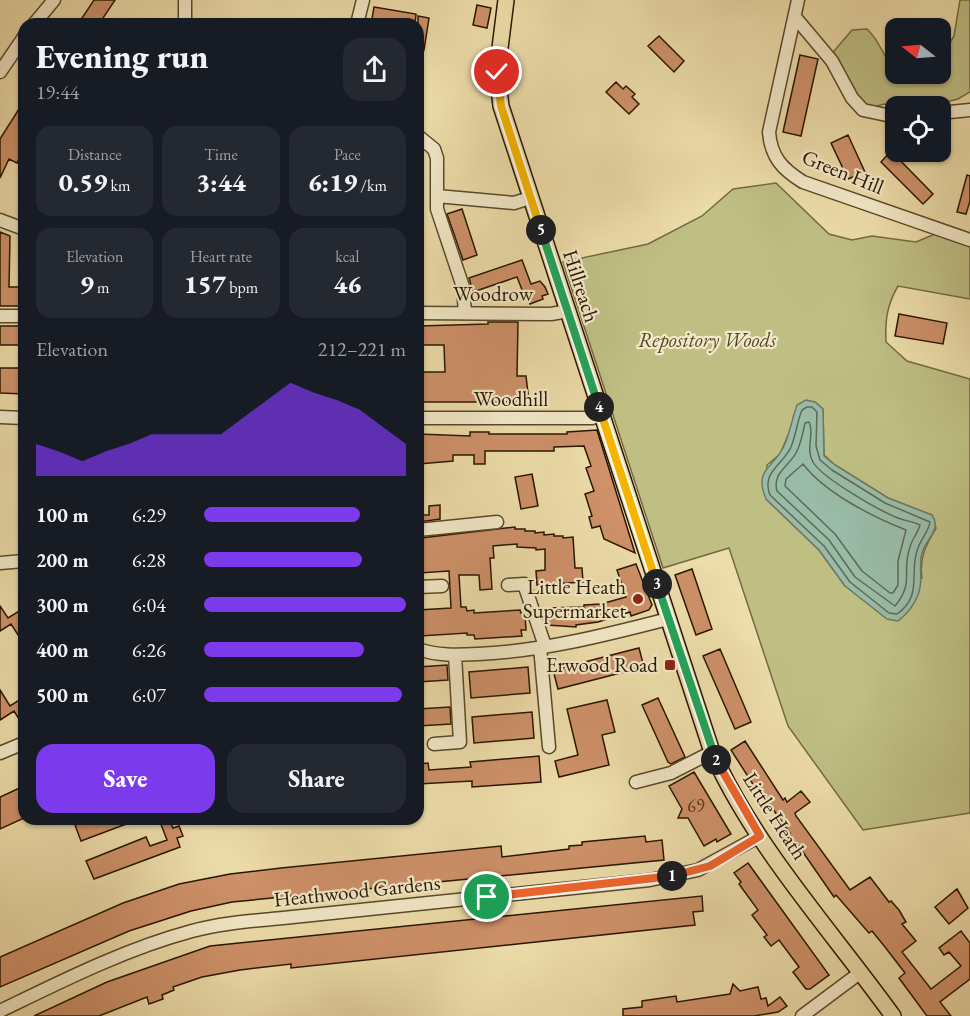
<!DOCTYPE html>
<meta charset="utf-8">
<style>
:root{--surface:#171b24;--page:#242831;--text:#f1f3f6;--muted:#9ea1a6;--accent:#7c3aed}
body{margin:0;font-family:"EB Garamond",serif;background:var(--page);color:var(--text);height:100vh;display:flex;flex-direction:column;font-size:22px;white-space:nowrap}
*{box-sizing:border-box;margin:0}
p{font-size:20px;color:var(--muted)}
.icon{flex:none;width:33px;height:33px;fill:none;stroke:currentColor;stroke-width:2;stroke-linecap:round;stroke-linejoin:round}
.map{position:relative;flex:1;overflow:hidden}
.drawer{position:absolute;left:18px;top:18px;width:406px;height:807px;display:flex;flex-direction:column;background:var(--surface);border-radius:18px;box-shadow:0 2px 4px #0004}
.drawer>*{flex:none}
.needle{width:39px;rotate:287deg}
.fabs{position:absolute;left:885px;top:18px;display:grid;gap:12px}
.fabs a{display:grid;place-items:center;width:66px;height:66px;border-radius:12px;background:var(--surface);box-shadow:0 2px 4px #0004;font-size:30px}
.pin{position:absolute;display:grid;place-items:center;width:51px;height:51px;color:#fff;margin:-26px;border:3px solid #fff;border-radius:50%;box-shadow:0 2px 6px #0007}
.km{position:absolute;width:30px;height:30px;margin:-15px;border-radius:50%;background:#222;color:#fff;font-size:16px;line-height:30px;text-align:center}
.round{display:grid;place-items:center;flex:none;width:63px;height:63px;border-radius:18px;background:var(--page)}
.headline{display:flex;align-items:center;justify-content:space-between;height:102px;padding:0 18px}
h1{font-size:33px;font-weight:800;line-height:45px}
.stats{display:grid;grid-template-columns:repeat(3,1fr);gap:9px;height:102px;padding:6px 18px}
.stats div{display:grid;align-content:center;border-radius:15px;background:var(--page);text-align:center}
.stats b{font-size:26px;font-weight:800}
.stats small{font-size:16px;font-weight:400}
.stats p{font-size:16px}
.chart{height:168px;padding:12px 18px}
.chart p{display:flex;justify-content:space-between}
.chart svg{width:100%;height:108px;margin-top:6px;fill:var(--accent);opacity:.7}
.cta{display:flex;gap:12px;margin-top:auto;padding:12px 18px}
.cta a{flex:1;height:69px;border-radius:18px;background:var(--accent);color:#fff;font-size:24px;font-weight:800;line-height:69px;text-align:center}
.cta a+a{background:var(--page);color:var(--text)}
ul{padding:0 18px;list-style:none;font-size:20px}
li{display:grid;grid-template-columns:96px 72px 1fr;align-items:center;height:45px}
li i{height:15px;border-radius:8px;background:var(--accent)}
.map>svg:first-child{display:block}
.green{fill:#bfbf84;stroke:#746a42;stroke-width:1.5;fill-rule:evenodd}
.water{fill:#99bca8;stroke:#6c7a65;stroke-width:1.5}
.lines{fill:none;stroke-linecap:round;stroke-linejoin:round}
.shore{stroke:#606954;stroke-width:1.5}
.building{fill:#ce9169;stroke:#281600;stroke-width:1.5}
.minor-casing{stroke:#59482a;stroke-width:15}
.major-casing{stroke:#281600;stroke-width:18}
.minor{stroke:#f3e9c8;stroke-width:12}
.major{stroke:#edddaa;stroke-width:15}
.split-1-casing{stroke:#fff;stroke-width:12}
.split-2-casing{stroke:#fff;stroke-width:12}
.split-3-casing{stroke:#fff;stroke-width:12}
.split-4-casing{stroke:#fff;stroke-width:12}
.split-5-casing{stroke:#fff;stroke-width:12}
.split-6-casing{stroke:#fff;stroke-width:12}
.split-1{stroke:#f0652b;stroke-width:8}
.split-2{stroke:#f0652b;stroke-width:8}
.split-3{stroke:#22a559;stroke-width:8}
.split-4{stroke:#f5b400;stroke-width:8}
.split-5{stroke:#22a559;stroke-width:8}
.split-6{stroke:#f5b400;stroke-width:8}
.poi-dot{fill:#8f2418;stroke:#f3e9c8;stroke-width:2}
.labels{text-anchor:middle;stroke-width:4.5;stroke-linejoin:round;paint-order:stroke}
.number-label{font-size:18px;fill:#52351a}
.street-label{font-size:21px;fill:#281600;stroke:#f3e9c8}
.park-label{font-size:21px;font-style:italic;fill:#554928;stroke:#f3e9c8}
.poi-label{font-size:21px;fill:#281600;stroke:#f3e9c8;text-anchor:end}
</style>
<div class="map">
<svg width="970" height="1016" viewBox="0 0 970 1016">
<rect width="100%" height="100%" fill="#edddaa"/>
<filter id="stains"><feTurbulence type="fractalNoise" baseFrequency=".00333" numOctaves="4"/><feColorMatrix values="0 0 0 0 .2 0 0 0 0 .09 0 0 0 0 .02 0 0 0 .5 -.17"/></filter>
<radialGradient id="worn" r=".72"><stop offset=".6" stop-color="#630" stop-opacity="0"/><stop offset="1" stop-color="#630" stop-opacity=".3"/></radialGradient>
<!-- green -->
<path class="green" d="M960 0H970V92L958 99 937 104 921 106 908 103 897 106 884 104 863 110 832 61 834 51 852 30 867 29C882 43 880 54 895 68L896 74H940L941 58 954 36Z
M776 183 829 234 852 240 872 236 916 242 942 231 970 240V299L898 286C887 305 885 320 886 342L907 361 970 379V813L863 830 788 726 729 548 663 568 563 262 648 244 702 216 733 189ZM815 402 823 409 824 455 835 465 888 498 932 515 936 528C926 545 919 557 922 578L845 586 819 550 766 499 767 465 780 454 789 433Z"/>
<!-- water -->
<path class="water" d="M806 400 815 402 823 409 824 456 835 465 888 498 932 515C942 529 926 539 922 553 918 567 924 581 918 595 914 605 907 614 898 621L887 619 845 586 819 550 766 499C753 469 774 468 784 446 790 433 792 419 797 405Z"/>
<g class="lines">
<!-- shore -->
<path class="shore" d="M807 407H812L817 412 816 446 820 460 832 470 885 503 930 522C929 531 921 539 918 548 908 572 924 595 897 614L889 613 850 582 824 546 770 495C761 472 783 465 791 447 796 435 797 422 802 410Z
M809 422C815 433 805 449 813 462 822 478 880 511 898 518 906 521 914 522 920 525 918 533 912 539 910 547 901 572 915 582 895 606L855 577 829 540 777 491C772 473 789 466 796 453 801 444 803 433 805 423Z
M803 464C825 493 873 517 906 530L898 561V585L893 593H890L862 571 835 534 785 486 786 479Z"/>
</g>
<!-- building -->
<path class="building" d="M94 0H115L99 24H78Z
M477 5 491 8 487 28 473 25Z
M374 7 416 14 415 24H371Z
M418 16 429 18 424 50H418Z
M659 36 684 61 674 72 648 46Z
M800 55 818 59 801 136 783 132Z
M616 82 623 89 626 86 635 94 632 97 639 104 629 114 606 92Z
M24 101V148L17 163 9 159 0 178V139Z
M848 135 865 172 848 179 831 143Z
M891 151 933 194 923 204 881 162Z
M967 175 970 176V201L966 214 957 212Z
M462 209 477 255 463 260 447 214Z
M0 232 10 236 9 287H24V306H0Z
M522 260 531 284 540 281 545 287 548 294 542 296 543 299 530 304 528 299 526 300 517 277 473 292 469 278Z
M899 314 947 323 943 344 895 336Z
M488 322H518L517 376H526L529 402H418V372H445L444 345H418V326L488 324Z
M0 326H21V345H0Z
M0 368H21V371H24V394L0 393Z
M597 430 635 553 604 539 600 526 592 528 589 517 592 516 585 494 594 491 586 468 591 466 584 446 554 447V451H485V464H474V455H453V461L419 464V434L470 436V432H489V434H567V432Z
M532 474 538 506 521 509 515 477Z
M440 505V519L419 522V515H429V506Z
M515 527V529H525V531H535V533L544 532V535L554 534V536H563V538L573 537 575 568H582L583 582 537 585 536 571 545 570V549L536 550V548L517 547V544L493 546 494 558H490L492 589 480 590 479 575H459L461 607H466L467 611 474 610V613L520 610 521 613 525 614 526 630H521L522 636 475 639 474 635H467V633L420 636 418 610 451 608 449 571 419 573 421 538Z
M636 564 652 605 649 610 631 616 630 612 598 622 576 625V627L547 625 546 608 584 607V605L601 604 626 597 617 570Z
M692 569 712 629 696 635 675 575Z
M0 606 8 618 24 608V644L11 624 0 631Z
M639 648 644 667 558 689 553 670Z
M720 649 751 722 735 729 703 656Z
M447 665 448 680 418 682V667Z
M528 667 530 693 471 698 469 672Z
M0 690 10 706 24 697V727L14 711 0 720Z
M658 698 685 757 671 764 668 762 642 705Z
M607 700 615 732 602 735 609 765 559 777 555 761 578 755 567 709Z
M450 707 451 724 418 726V709Z
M532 712 534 738 474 743 472 717Z
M745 741 783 800 785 798 787 802 801 791 810 802 795 813 796 816 850 890 870 877 889 902 891 901 899 910 906 922 902 924 916 941 902 952 931 989 961 966 949 952 944 955 939 948 961 931 970 943V979L940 1002 951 1016H927L899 978 905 973 885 947 872 931 869 933 836 895 834 897 796 842 793 844 787 835 790 833 767 801 765 803 731 750Z
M539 756 541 782 472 787V781L418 784V764L428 763 429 770 471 767 470 762Z
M694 772 731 834 717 842 716 839 704 846 688 818H678L682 809 669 786Z
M24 786V818L0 829V797Z
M92 819H137V820L81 841 75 825Z
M159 819H169L173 828 179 826 183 836 177 838 180 847 94 879 86 861 146 837 150 846 167 840Z
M645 836 646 842 662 840 664 860 232 902 191 911 129 931 0 987V957L123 903 179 884 230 874 281 868 501 846 502 857 569 849V846L582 845V842Z
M748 863 829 975 810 989H806L793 972 799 967 779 940 771 946 764 937 767 935 752 915 758 910 739 884 741 882 734 873Z
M957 889 968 908 949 924 935 907Z
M702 896 703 911 693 912 695 925 291 968V964L240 970 202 977 173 987 174 990 162 995 163 999 149 1004 147 997 99 1016H34L107 982 210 946Z
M733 984 740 991 758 987 761 999 766 998 768 1006 780 997 787 1006 778 1012 754 1016H623V1009L642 1007V1001L676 996 677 1002 723 995 730 994Z"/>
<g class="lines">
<defs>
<path id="minor" d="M798 0 769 132C771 157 782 169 803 182L970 240
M795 17 832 61 852 98 863 110 896 117
M34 24 54 0
M185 24V0
M357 24 363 0
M0 72 24 37
M940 113 970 110
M418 136 434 149 437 158V209L463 287 465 313
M437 196 514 203 530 198
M0 220 24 229
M418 313 551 314 568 311
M0 316H24
M0 417 24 418
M418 418H592L602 415
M418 530 497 522
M0 563 24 561
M508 585 524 584 545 646
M418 587 442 586
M540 647 549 747
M418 649C438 656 457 655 478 654 543 651 606 635 668 619
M434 744 460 742 455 655
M0 753 24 743
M636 782 671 773 712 752
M0 1011C62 981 125 949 192 931 221 923 252 921 283 918L650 880 698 870 760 836
M802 1016 861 972"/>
<path id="major" d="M506 0 497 72 501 106 712 752C756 849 831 930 893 1016"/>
</defs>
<!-- minor casing -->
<use href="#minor" class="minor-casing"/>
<!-- major casing -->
<use href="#major" class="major-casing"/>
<!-- minor -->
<use href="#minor" class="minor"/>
<!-- major -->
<use href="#major" class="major"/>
</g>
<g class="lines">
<defs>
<path id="split-1" d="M487 897 672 876"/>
<path id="split-2" d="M672 876 710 866 760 836 716 760"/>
<path id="split-3" d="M657 584 716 760"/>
<path id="split-4" d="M599 407 657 584"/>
<path id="split-5" d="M541 230 599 407"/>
<path id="split-6" d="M497 72 501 106 541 230"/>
</defs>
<!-- split-1 casing -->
<use href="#split-1" class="split-1-casing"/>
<!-- split-2 casing -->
<use href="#split-2" class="split-2-casing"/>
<!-- split-3 casing -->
<use href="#split-3" class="split-3-casing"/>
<!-- split-4 casing -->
<use href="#split-4" class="split-4-casing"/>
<!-- split-5 casing -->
<use href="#split-5" class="split-5-casing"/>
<!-- split-6 casing -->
<use href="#split-6" class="split-6-casing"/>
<!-- split-1 -->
<use href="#split-1" class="split-1"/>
<!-- split-2 -->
<use href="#split-2" class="split-2"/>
<!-- split-3 -->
<use href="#split-3" class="split-3"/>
<!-- split-4 -->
<use href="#split-4" class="split-4"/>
<!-- split-5 -->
<use href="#split-5" class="split-5"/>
<!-- split-6 -->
<use href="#split-6" class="split-6"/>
</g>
<!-- markers -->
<g class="poi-dot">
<circle cx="638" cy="599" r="6"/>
<rect x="664" y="659" width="12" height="12" rx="3"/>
</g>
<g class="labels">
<!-- number labels -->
<g class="number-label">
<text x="696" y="812">69</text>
</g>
<!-- street labels -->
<g class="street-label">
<text transform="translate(843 172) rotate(22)" y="7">Green Hill</text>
<text transform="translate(581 286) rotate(72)" y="7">Hillreach</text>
<text x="493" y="301">Woodrow</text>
<text x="511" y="406">Woodhill</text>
<text transform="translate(775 816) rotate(57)" y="7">Little Heath</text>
<text transform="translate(357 891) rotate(-6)" y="7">Heathwood Gardens</text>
</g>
<!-- park labels -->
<g class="park-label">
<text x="707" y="347">Repository Woods</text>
</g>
<!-- poi labels -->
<g class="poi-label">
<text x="626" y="594">Little Heath<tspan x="626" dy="24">Supermarket</tspan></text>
<text x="658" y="672">Erwood Road</text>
</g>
</g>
<rect width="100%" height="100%" filter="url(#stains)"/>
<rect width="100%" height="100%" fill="url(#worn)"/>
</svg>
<div class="fabs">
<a><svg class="needle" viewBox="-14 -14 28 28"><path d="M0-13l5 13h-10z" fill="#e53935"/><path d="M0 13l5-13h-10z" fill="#9ea1a6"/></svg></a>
<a><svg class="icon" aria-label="locate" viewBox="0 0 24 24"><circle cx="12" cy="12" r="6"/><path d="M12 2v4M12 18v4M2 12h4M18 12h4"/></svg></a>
</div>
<div class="pin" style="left:487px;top:897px;background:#1e9e55"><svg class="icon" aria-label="arrive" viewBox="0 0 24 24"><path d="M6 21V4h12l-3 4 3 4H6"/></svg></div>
<div class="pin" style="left:497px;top:72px;background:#d93025"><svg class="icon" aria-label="check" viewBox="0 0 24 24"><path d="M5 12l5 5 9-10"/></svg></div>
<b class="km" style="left:672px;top:876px">1</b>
<b class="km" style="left:716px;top:760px">2</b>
<b class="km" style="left:657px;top:584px">3</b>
<b class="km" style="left:599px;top:407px">4</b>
<b class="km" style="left:541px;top:230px">5</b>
<section class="drawer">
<div class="headline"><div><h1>Evening run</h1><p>19:44</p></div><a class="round"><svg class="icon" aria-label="share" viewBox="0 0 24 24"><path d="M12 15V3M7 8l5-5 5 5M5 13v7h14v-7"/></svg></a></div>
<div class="stats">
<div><p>Distance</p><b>0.59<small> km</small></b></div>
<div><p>Time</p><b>3:44</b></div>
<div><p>Pace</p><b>6:19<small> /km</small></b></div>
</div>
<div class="stats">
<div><p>Elevation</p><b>9<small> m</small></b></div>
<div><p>Heart rate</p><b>157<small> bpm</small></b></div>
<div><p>kcal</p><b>46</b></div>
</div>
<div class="chart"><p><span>Elevation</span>212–221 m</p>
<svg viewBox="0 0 160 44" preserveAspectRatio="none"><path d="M0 44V31L10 34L20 38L30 34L40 31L50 27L60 27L70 27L80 27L90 20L100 13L110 6L120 10L130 13L140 17L150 24L160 31V44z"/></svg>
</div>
<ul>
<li><b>100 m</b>6:29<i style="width:77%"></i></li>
<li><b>200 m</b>6:28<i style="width:78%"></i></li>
<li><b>300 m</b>6:04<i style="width:100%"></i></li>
<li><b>400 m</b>6:26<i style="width:79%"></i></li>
<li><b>500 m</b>6:07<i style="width:98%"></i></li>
</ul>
<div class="cta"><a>Save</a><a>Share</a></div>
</section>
</div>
